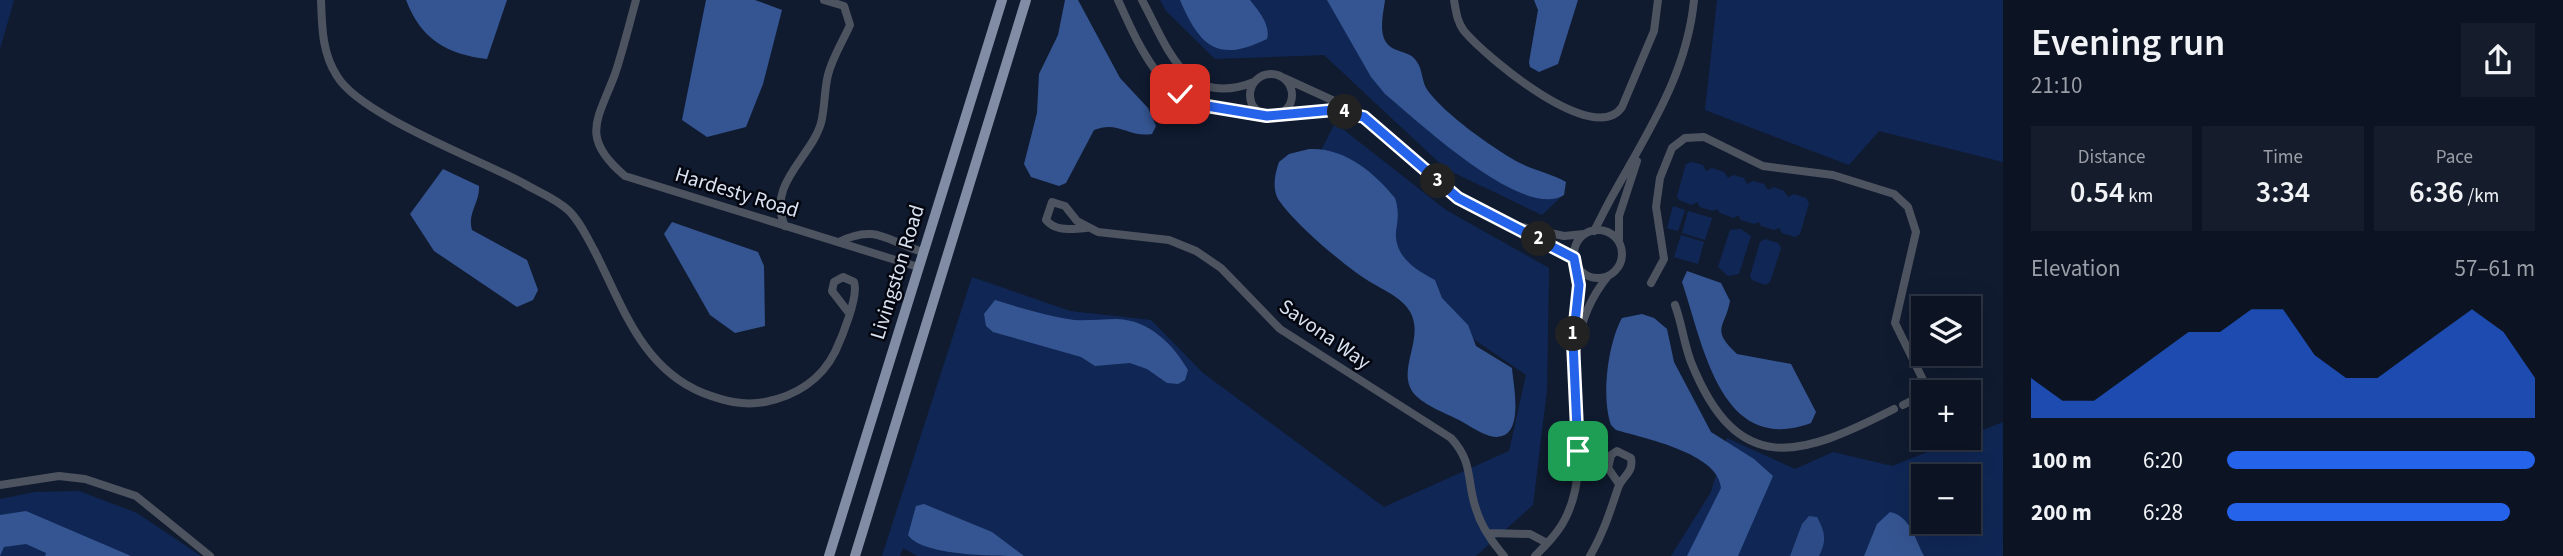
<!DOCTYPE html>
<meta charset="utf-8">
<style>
:root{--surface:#0c1424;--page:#151d2c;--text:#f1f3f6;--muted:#9a9ea6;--line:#2c3341;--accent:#2563eb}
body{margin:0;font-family:"Source Sans 3",sans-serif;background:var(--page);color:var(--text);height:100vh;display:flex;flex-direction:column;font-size:26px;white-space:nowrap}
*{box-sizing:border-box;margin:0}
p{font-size:23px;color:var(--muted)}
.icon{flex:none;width:38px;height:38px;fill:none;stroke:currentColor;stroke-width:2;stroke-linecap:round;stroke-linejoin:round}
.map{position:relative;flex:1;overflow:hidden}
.sheet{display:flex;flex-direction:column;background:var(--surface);width:560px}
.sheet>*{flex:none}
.fabs{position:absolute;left:1911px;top:296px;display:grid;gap:14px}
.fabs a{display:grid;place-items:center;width:70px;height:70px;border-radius:0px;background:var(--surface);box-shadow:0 7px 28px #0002,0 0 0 2px var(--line);font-size:35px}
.pin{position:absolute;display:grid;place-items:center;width:60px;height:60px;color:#fff;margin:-30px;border-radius:14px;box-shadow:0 4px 10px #0006}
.km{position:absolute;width:35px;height:35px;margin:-18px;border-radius:50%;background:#222;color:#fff;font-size:19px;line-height:35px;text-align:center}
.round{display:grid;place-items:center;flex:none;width:74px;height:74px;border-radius:0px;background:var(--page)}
.summary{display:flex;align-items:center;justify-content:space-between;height:119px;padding:0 28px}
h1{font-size:38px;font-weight:600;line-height:52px}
.metrics{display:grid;grid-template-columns:repeat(3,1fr);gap:10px;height:119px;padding:7px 28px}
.metrics div{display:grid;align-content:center;border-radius:0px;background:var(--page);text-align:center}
.metrics b{font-size:30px;font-weight:600}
.metrics small{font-size:19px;font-weight:400}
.metrics p{font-size:19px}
.chart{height:196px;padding:14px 28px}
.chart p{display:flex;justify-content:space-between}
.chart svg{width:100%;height:126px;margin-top:7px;fill:var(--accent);opacity:.7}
ul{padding:0 28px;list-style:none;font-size:23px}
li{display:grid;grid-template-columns:112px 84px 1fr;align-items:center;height:52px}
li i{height:18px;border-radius:9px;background:var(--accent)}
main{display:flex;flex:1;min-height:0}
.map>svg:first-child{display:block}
.green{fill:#102755;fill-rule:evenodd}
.forest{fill:#2c4b87}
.water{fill:#355592}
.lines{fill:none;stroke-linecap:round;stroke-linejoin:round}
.minor{stroke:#4e545f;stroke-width:8}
.major{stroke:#808da4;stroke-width:10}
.route-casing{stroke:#fff;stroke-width:14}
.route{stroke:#2563eb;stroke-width:9}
.labels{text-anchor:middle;stroke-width:5;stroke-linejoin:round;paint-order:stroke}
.street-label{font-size:21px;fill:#dae2f1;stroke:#03060e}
</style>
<main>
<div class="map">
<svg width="2003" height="556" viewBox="0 0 2003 556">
<rect width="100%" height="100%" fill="#101b30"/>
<!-- green -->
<path class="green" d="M0 0H14L0 49Z
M1160 0H1370L1388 66 1464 140 1560 198 1542 215 1446 169 1324 55 1215 59 1166 11Z
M1717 0H2003V162L1879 131 1849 165 1705 110Z
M1335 123 1446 210 1549 268 1547 390 1533 505 1476 556H917L903 548 900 556H882L972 277 1070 311 1151 320 1203 373 1384 507 1509 451 1526 375 1472 338 1312 168Z
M1692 162 1703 165 1706 171 1712 168 1724 172 1728 178 1733 175 1744 178 1747 184 1753 181 1764 184 1768 190 1774 187 1784 191 1788 197 1794 194 1806 198 1809 203 1800 234 1795 237 1782 233 1779 228 1774 230 1761 226 1759 222 1754 224 1741 220 1738 215 1734 218 1720 213 1717 209 1713 211 1700 207 1697 202 1692 205 1679 200 1677 196 1686 164Z
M1673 206 1685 210 1678 231 1667 228Z
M1688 211 1712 218 1705 240 1682 233Z
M1741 229 1751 236 1739 274 1728 276 1718 267 1730 230Z
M1681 235 1704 242 1698 264 1674 257Z
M1765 239 1778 243 1781 248 1770 282 1765 285 1752 280 1750 276 1760 242Z
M2003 422V556H1671L1711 492 1727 438 1795 469 1833 452 1892 466ZM1923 476H1969V522H1923Z
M79 491 137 513 201 556H0V499L35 492Z"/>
<!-- forest -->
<path class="forest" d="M1809 516 1817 517C1825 532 1827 540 1819 556H1790L1802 524Z"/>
<!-- water -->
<path class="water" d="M406 0H507L487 59C446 54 421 39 406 0Z
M706 0H755L782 10 763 84 746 127 707 137 682 120Z
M1065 0H1078L1120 78 1148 108 1156 126 1152 134C1129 138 1118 120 1094 130L1066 183 1059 186 1031 177 1024 164 1037 113 1039 74 1058 35Z
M1180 0H1250C1259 11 1271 26 1267 39 1218 63 1200 47 1180 0Z
M1327 0H1385C1383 16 1376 40 1394 49 1403 53 1412 53 1417 62 1423 70 1421 81 1428 91 1446 115 1490 146 1516 161 1532 170 1550 173 1566 182L1564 195C1523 221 1417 120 1385 94L1371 77Z
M1534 0H1578L1558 64 1539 72 1530 67 1529 62 1538 10Z
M1309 149C1344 147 1374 172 1395 198 1399 209 1398 220 1396 231 1394 257 1416 270 1435 280L1442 298 1468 325 1476 346 1512 368C1513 384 1527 445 1490 436 1479 433 1467 424 1457 419 1443 412 1421 404 1412 391 1396 366 1431 331 1404 304 1393 293 1377 287 1364 278 1340 262 1294 223 1278 199 1272 188 1275 173 1279 162L1289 154Z
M443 169 479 186C480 203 467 213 472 230L527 260 538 290 533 300 517 307 434 251 410 214Z
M672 222 758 252 764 266 765 326 735 333 710 315 664 234Z
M1687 271 1721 283 1730 301C1725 328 1710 329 1737 354L1791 364 1816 412 1811 423C1720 457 1703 343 1682 282Z
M995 300C1021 308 1047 316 1074 320 1088 321 1102 319 1117 319 1149 320 1173 344 1188 370L1185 380 1178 384 1167 383 1147 369 1130 363 1095 366 1081 357 993 332 986 326 984 314Z
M1642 314 1654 318 1667 329 1674 362 1711 432 1754 459 1773 476 1738 556H1687L1721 488C1719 453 1643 438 1616 430L1611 425C1601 397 1608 343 1622 318Z
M924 504 992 532 1024 556C995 556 922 556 908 535L916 506Z
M26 511 131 556H45L46 553 26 544 4 547 0 556V515Z
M1890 512C1910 516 1915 539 1924 556H1864L1877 524Z"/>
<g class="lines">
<!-- minor -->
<path class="minor" d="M321 0C322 27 322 53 337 76 360 115 478 159 523 183 538 192 555 198 568 210 579 220 587 237 594 250 622 304 641 368 703 393 724 401 743 406 765 402 795 396 821 380 835 352 842 337 859 296 854 282L843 277 834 282 832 291 849 313
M636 0C629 25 623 50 615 74 598 120 579 137 625 176L918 267
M1118 0C1137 41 1158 95 1207 106 1224 110 1243 110 1261 114
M1142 0C1168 48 1185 109 1254 82
M1454 0C1456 11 1457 22 1464 31 1486 57 1594 148 1622 107L1654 31 1658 0
M1250 95a21 21 0 1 1 42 0a21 21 0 1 1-42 0Z
M1284 78 1356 111 1458 198 1490 217 1554 246 1574 258
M1281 116 1334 110 1354 114
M785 226C766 184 811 158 821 123 825 108 824 91 828 75 832 58 843 41 850 25L844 6 824 0
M1518 226 1564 236 1584 234
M1086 228C1071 229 1056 232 1046 220L1052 202 1065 206 1077 221 1098 232 1169 240 1196 251 1221 268 1280 329 1451 438C1474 463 1466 480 1476 509 1481 526 1492 542 1504 556
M1574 254a24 24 0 1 1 48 0a24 24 0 1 1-48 0Z
M1594 231C1601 218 1607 205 1614 193 1649 130 1687 73 1694 0
M1619 240V216L1637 161
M839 242C876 223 888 242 923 252
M1651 283 1664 259 1656 207 1660 178 1672 148 1685 138 1704 137 1763 166 1833 175 1894 194 1908 207 1916 232 1895 323 1929 392
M1675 305C1682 324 1684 344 1691 362 1738 479 1800 457 1894 409
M1574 351C1570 322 1583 295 1577 267
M1903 405 1923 395
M0 485 59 476 85 479 136 496 210 556
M1489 533 1530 534 1547 543
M1535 556C1546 545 1558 533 1565 519 1603 445 1542 357 1608 276
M1590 556C1603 534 1610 512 1618 488 1622 476 1634 473 1631 458L1617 451 1611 455 1608 468 1619 484"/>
<!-- major -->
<path class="major" d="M829 556 1002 0
M855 556 1026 0"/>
</g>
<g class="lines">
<defs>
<path id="route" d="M1180 94 1207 106 1267 116 1334 110 1364 117 1458 198 1574 258 1579 285 1573 342 1578 451"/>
</defs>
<!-- route casing -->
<use href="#route" class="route-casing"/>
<!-- route -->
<use href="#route" class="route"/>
</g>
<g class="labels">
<!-- street labels -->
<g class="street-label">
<text transform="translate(737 192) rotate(17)" y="7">Hardesty Road</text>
<text transform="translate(897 272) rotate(-73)" y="7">Livingston Road</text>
<text transform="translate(1325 334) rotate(35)" y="7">Savona Way</text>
</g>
</g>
</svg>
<div class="fabs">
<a><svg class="icon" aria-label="layers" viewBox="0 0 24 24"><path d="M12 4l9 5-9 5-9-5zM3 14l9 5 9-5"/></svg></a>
<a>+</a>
<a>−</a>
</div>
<div class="pin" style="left:1578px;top:451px;background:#1e9e55"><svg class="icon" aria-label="arrive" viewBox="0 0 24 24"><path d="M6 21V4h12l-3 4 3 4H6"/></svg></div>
<div class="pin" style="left:1180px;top:94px;background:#d93025"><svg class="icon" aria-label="check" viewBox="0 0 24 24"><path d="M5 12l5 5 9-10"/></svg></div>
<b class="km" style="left:1573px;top:334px">1</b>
<b class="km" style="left:1539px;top:239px">2</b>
<b class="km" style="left:1438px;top:181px">3</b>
<b class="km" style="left:1345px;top:112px">4</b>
</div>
<section class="sheet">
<div class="summary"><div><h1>Evening run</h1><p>21:10</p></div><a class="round"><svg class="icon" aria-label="share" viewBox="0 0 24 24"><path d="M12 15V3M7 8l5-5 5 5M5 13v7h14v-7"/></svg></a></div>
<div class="metrics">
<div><p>Distance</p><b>0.54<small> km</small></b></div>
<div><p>Time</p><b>3:34</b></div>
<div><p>Pace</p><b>6:36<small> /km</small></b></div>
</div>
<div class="chart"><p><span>Elevation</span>57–61 m</p>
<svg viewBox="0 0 160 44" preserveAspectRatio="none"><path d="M0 44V30L10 38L20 38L30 30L40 22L50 14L60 14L70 6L80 6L90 22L100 30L110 30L120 22L130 14L140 6L150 14L160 30V44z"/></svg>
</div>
<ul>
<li><b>100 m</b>6:20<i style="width:100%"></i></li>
<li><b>200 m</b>6:28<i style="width:92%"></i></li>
</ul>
</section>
</main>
